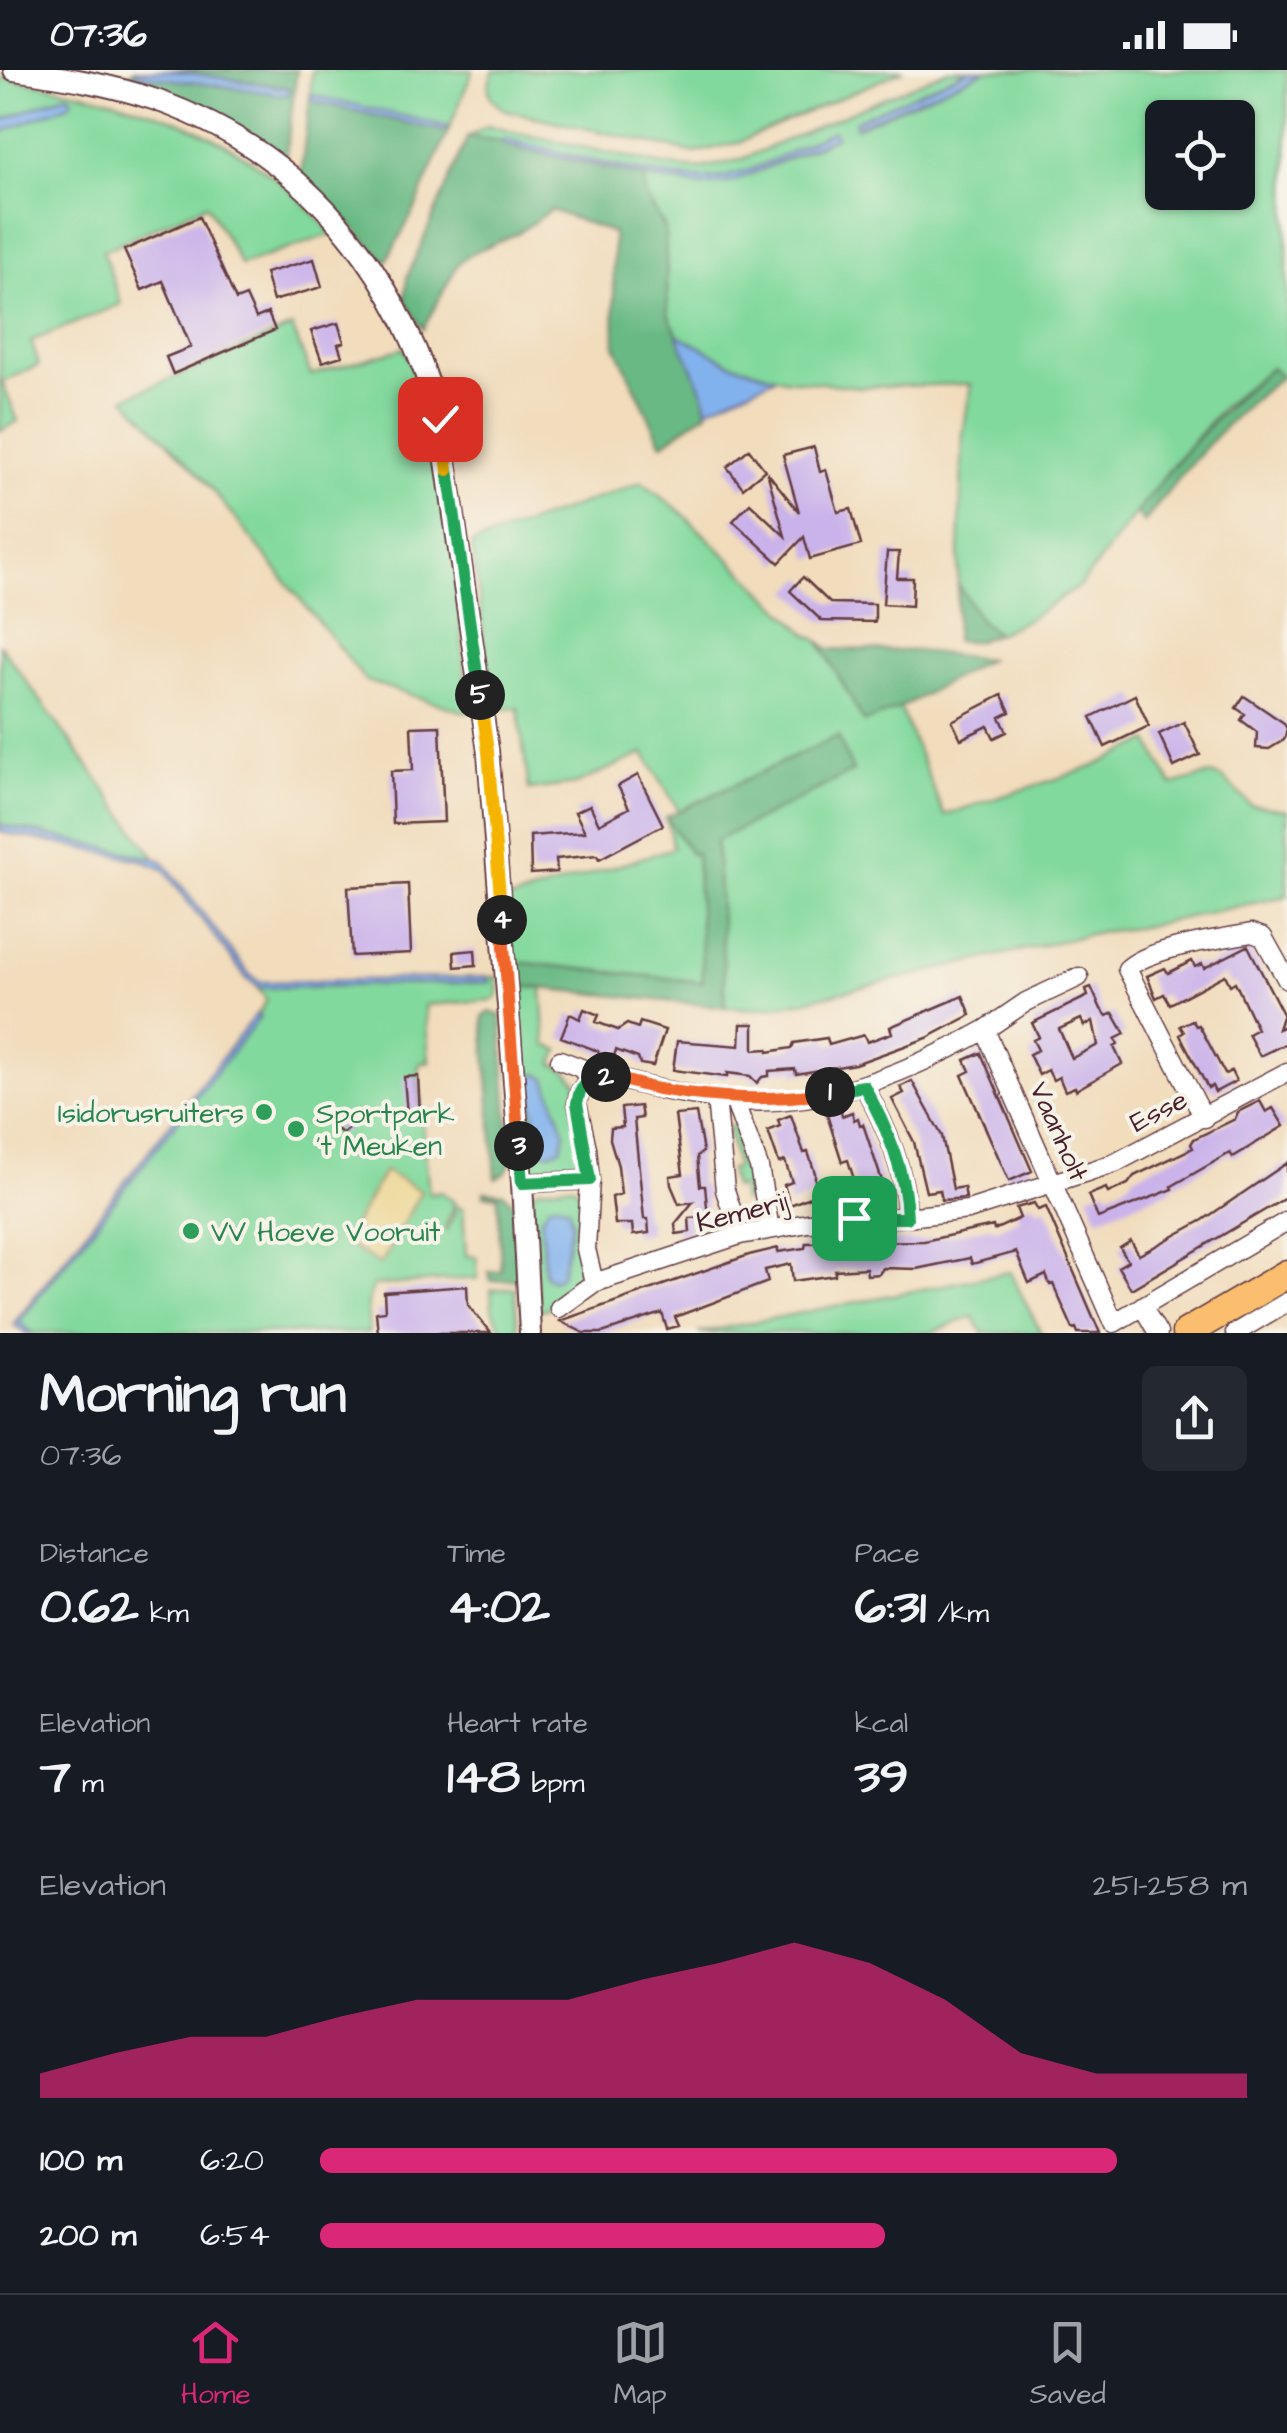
<!DOCTYPE html>
<meta charset="utf-8">
<style>
:root{--surface:#171b24;--page:#242831;--text:#f1f3f6;--muted:#9ea1a6;--line:#363941;--accent:#db2777}
body{margin:0;font-family:"Architects Daughter",sans-serif;background:var(--page);color:var(--text);height:100vh;display:flex;flex-direction:column;font-size:38px;white-space:nowrap}
*{box-sizing:border-box;margin:0}
p{font-size:32px;color:var(--muted)}
.icon{flex:none;width:55px;height:55px;fill:none;stroke:currentColor;stroke-width:2;stroke-linecap:round;stroke-linejoin:round}
.map{position:relative;height:1263px;overflow:hidden}
.drawer{display:flex;flex-direction:column;background:var(--surface);flex:1}
.drawer>*{flex:none}
.buttons{position:absolute;left:1145px;top:30px;display:grid;gap:20px}
.buttons a{display:grid;place-items:center;width:110px;height:110px;border-radius:15px;background:var(--surface);box-shadow:0 2px 8px #0004;font-size:50px}
.pin{position:absolute;display:grid;place-items:center;width:85px;height:85px;color:#fff;margin:-42px;border-radius:20px;box-shadow:0 5px 15px #0006}
.km{position:absolute;width:50px;height:50px;margin:-25px;border-radius:50%;background:#222;color:#fff;font-size:28px;line-height:50px;text-align:center}
.round{display:grid;place-items:center;flex:none;width:105px;height:105px;border-radius:15px;background:var(--page)}
.head{display:flex;align-items:center;justify-content:space-between;height:170px;padding:0 40px}
h1{font-size:55px;font-weight:800;line-height:75px}
.stats{display:grid;grid-template-columns:repeat(3,1fr);gap:15px;height:170px;padding:10px 40px}
.stats div{display:grid;align-content:center}
.stats b{font-size:50px;font-weight:800}
.stats small{font-size:28px;font-weight:400}
.stats p{font-size:28px}
.chart{height:280px;padding:20px 40px}
.chart p{display:flex;justify-content:space-between}
.chart svg{width:100%;height:180px;margin-top:10px;fill:var(--accent);opacity:.7}
ul{padding:0 40px;list-style:none;font-size:32px}
li{display:grid;grid-template-columns:160px 120px 1fr;align-items:center;height:75px}
li i{height:25px;border-radius:12px;background:var(--accent)}
.status{display:flex;justify-content:space-between;align-items:center;height:70px;padding:0 50px;background:var(--surface);direction:ltr}
.status svg{height:28px;fill:currentColor}
.dock{display:flex;justify-content:space-around;align-items:center;height:140px;border-top:2px solid var(--line);background:var(--surface);font-size:28px;color:var(--muted)}
.dock a{display:grid;justify-items:center;gap:5px}
.dock .selected{color:var(--accent)}
.map>svg:first-child{display:block}
.green{fill:#82d99d;stroke:#667c64;stroke-width:2.5;fill-rule:evenodd}
.forest{fill:#69b984;stroke:#5a6c58;stroke-width:2.5}
.sand{fill:#eeda9e;stroke:#9c7c64;stroke-width:2.5}
.water{fill:#82b2ed;stroke:#66688c;stroke-width:2.5}
.building{fill:#cab2ea;fill-rule:evenodd}
.lines{fill:none;stroke-linecap:round;stroke-linejoin:round}
.minor-casing{stroke:#633b41;stroke-width:21}
.tertiary-casing{stroke:#633b41;stroke-width:24}
.primary-casing{stroke:#633b41;stroke-width:31}
.minor{stroke:#fff;stroke-width:18}
.tertiary{stroke:#fff;stroke-width:20}
.primary{stroke:#fbbe6e;stroke-width:28}
.split-1-casing{stroke:#fff;stroke-width:20}
.split-2-casing{stroke:#fff;stroke-width:20}
.split-3-casing{stroke:#fff;stroke-width:20}
.split-4-casing{stroke:#fff;stroke-width:20}
.split-5-casing{stroke:#fff;stroke-width:20}
.split-6-casing{stroke:#fff;stroke-width:20}
.split-7-casing{stroke:#fff;stroke-width:20}
.split-1{stroke:#22a559;stroke-width:12}
.split-2{stroke:#f0652b;stroke-width:12}
.split-3{stroke:#22a559;stroke-width:12}
.split-4{stroke:#f0652b;stroke-width:12}
.split-5{stroke:#f5b400;stroke-width:12}
.split-6{stroke:#22a559;stroke-width:12}
.split-7{stroke:#f5b400;stroke-width:12}
.leisure-dot{fill:#2e9e5b;stroke:#f7f3e8;stroke-width:4}
.labels{text-anchor:middle;stroke-width:8;stroke-linejoin:round;paint-order:stroke}
.street-label{font-size:28px;fill:#4a1f2b;stroke:#f7f3e8}
.leisure-label{font-size:28px;fill:#27864d;stroke:#f7f3e8;text-anchor:start}
</style>
<div class="status"><b>07:36</b><svg viewBox="0 0 49 12"><path d="M0 12V9h3v3zM5 12V6h3v6zM10 12V3h3v9zM15 12V0h3v12zM26 1h20v11H26zM47 4h2v5h-2z"/></svg></div>
<div class="map">
<svg width="1287" height="1263" viewBox="0 0 1287 1263">
<rect width="100%" height="100%" fill="#f7f3e8"/>
<filter id="ink" filterUnits="userSpaceOnUse"><feTurbulence type="fractalNoise" baseFrequency=".01" numOctaves="2"/><feDisplacementMap in="SourceGraphic" scale="20" xChannelSelector="R" yChannelSelector="G"/><feConvolveMatrix kernelMatrix="1 2 1 2 8 2 1 2 1" color-interpolation-filters="sRGB"/></filter>
<filter id="wash" filterUnits="userSpaceOnUse"><feTurbulence type="fractalNoise" baseFrequency=".0048" numOctaves="4" result="noise"/><feDisplacementMap in="SourceGraphic" scale="40" xChannelSelector="R" yChannelSelector="G"/><feGaussianBlur stdDeviation="2.25" result="paint"/><feColorMatrix in="noise" values="0 0 0 0 0 0 0 0 0 0 0 0 0 0 0 0 0 1.4 0 .05"/><feComposite in="paint" operator="in"/></filter>
<g filter="url(#wash)">
<rect width="100%" height="100%" fill="#f1dcbc"/>
<!-- green -->
<path class="green" d="M312 0H473L449 59 310 26Z
M494 0H904L739 72 695 83 505 40C487 29 485 19 494 0Z
M948 0H969L855 51 858 57 986 0H1287V302L1281 307 1271 297 1223 337 1174 393 1080 516 1030 548 997 564 980 550 958 514 963 363 971 314 860 317 784 309 730 293 677 264 668 244 665 158 645 125V107C714 121 733 113 796 85 809 79 827 74 837 64 800 79 759 102 720 108 668 116 561 81 506 69L502 71 468 67 488 56 664 95 697 99 740 90ZM1162 48H1238V122H1162Z
M0 7C135 30 240 55 332 164L241 195 207 134 103 181 121 234 31 271 39 295 2 312 18 351 0 361V63L70 34 68 24 0 51Z
M292 257 311 305 404 278C455 390 457 522 468 643L366 611 201 406 125 328Z
M642 412 680 441 807 564 819 571 864 652 900 638 944 745 1090 698 1149 671 1172 715 1211 704 1223 708 1251 735 1287 740V826L1137 858 1099 862 790 934 752 939 726 937 716 771 852 702 838 667 679 741 644 683 576 714 529 720 518 638 493 640 472 474Z
M0 575 155 788 0 755Z
M666 747 691 784 696 782 704 913 508 891 504 832 673 778Z
M487 907H497L499 925 494 930 425 935 429 992 420 993 418 1001 429 1124 441 1122 455 1133 445 1157 447 1161 457 1136 463 1138 466 1186H476L478 1208 373 1216 367 1234 369 1263H28L16 1254 258 944 267 930 256 916 268 918 490 912Z
M511 915 542 918 546 975 560 980 553 994 566 1000 576 1011 583 1084 580 1094C566 1107 545 1108 528 1100Z
M738 1055 752 1129 742 1131 740 1117 733 1118 729 1100 736 1097 728 1057Z
M573 1115 583 1125 584 1207C578 1222 555 1239 539 1240L530 1124 539 1118ZM556 1133 568 1138 572 1152 561 1205 544 1200 541 1148Z
M1010 1202 1041 1263H983L973 1246 930 1263H698Z
M515 1218 518 1263H504L492 1239 491 1220Z"/>
<!-- forest -->
<path class="forest" d="M135 0 139 5 288 25V18L169 0H297L285 91 212 44 128 12 127 7Z
M310 27 312 31 443 61 449 59 415 139 386 192 301 103Z
M468 67 502 71 504 75 645 107V125L665 158 668 244 704 324 707 342 662 374 615 275 613 163 551 140 518 163 472 183 458 194 423 259 405 230 407 207Z
M1271 297 1281 307C1226 349 1185 398 1144 453L1136 443C1178 388 1218 342 1271 297Z
M958 514 980 550 997 564 977 571H955Z
M819 571 829 579 918 581 988 589 900 638 864 652Z
M838 666 853 701 716 771 726 937 511 915 508 891 703 912 696 783 691 784 666 747Z
M490 942 501 946 511 1091 506 1102 496 1108 483 947Z
M484 1121 504 1123 514 1134 519 1209 491 1211 489 1202 501 1201 498 1126 484 1125Z"/>
<!-- sand -->
<path class="sand" d="M384 1101 421 1121 381 1194 344 1173Z"/>
<!-- water -->
<path class="water" d="M169 0 288 18 290 20 286 25 139 5 135 1Z
M969 0H986L855 57V51Z
M68 24 73 28 70 34 0 63V51Z
M313 25 446 56 447 60 443 61 312 31 310 26Z
M833 61 836 67 733 112 702 116 645 107 501 73 506 69C561 81 667 115 719 108 755 103 799 76 833 61Z
M677 264 730 293 776 307 707 339 704 324Z
M0 755 162 790 250 905 261 912 487 907 490 912 261 918 247 909 163 799 141 790 0 762Z
M256 944 260 947 19 1252 32 1263H25L13 1254Z
M537 1004 546 1008 565 1063 561 1078 550 1083 538 1080 530 1010 531 1005Z
M556 1133 568 1137 572 1152 561 1206 553 1210 545 1206 544 1200 541 1148 549 1135Z"/>
<g id="blocks">
<!-- building -->
<path class="building" d="M199 147 236 230 246 226 256 248 268 243 275 260 173 304 166 287 191 277 163 211 142 220 124 180Z
M314 189 322 217 273 231 265 203Z
M338 253 344 272 338 274 342 286 322 292 311 261Z
M814 377 820 402 826 400 838 442 851 439 861 475 810 489 804 467 779 493 733 451 750 433 785 466 767 402 799 442 783 385Z
M749 379 765 400 743 418 727 397Z
M887 482H899L897 508H913L912 536 883 534Z
M803 507 830 533 875 534V552L822 551 790 521Z
M1002 625 1010 642 1000 647 1007 662 994 668 988 656 961 669 952 651Z
M1135 625 1149 656 1105 677 1091 647Z
M1244 626 1284 653 1287 659 1284 670 1269 679 1256 678 1257 662 1241 650 1245 644 1236 638Z
M1184 652 1200 685 1174 697 1159 664Z
M440 656 444 752 393 754 391 701 413 700 411 657Z
M638 705 663 755 599 789 597 785 556 789 557 802 531 804 530 766 585 762 575 742 590 735 599 754 629 738 618 716Z
M408 814 411 883 352 886 348 817Z
M1248 876 1283 944 1278 959 1287 955V973L1260 986 1248 964 1257 959 1235 912 1230 915 1225 905 1170 934 1164 924 1156 928 1147 906 1165 898 1168 903 1192 891 1195 897 1202 894 1204 898Z
M475 880 476 895 455 897 454 882Z
M1091 917 1101 939 1107 946 1113 943 1125 964 1115 969 1118 975 1114 977 1122 994 1076 1020 1075 1017 1065 1021 1059 1007 1053 1010 1048 1000 1039 1005 1029 984 1038 980 1033 970 1039 967 1032 953 1088 926 1086 919ZM1081 949 1084 956 1093 951 1098 975 1072 988 1059 959Z
M963 926 971 945 927 968 855 994 796 1004 795 999 769 1001V1006L762 1007 757 1013 750 1006 727 1003V1007L673 1000 677 971 740 976 741 954H754V980L768 979V982L792 978 794 973 827 968 829 975 864 965 867 972 892 963 890 957Z
M584 939 599 945 596 952 618 960 627 954 638 958 640 952 665 960 653 996 640 994 638 988 616 980 614 986 605 983 600 985 598 981 561 967 570 944 580 949Z
M1192 950 1196 956 1199 955 1225 1004 1231 1001 1236 1011 1215 1022 1212 1016 1208 1018 1180 965 1184 962 1180 956Z
M981 983 1032 1101 1009 1111 962 1005 970 1001 965 990Z
M418 1006 420 1044 407 1045 404 1007Z
M912 1011 942 1066 953 1119 964 1117 966 1128 942 1130 940 1120 926 1122 914 1072 892 1029 904 1023 900 1017Z
M1260 1031 1266 1042 1273 1038 1284 1056 1233 1087 1230 1083 1172 1116 1173 1119 1098 1148 1088 1125 1106 1118 1108 1123 1128 1114 1134 1106 1193 1078 1191 1074 1194 1069 1235 1049 1238 1042Z
M640 1036 642 1048 634 1049 644 1149H648L649 1163 633 1165 632 1154H615L612 1127 621 1124 618 1096 610 1069 611 1058 623 1057 621 1038Z
M841 1041 842 1046 852 1042 854 1050 858 1048 860 1055 863 1054 882 1111 857 1119 848 1090 842 1092 827 1045Z
M347 1043 353 1055 343 1063 332 1057 335 1045Z
M696 1043 703 1082 697 1086 700 1116H705L708 1147 689 1148 690 1162 676 1164 675 1154 693 1132 679 1134 671 1115 670 1106 683 1104 675 1045Z
M791 1045 804 1083 808 1082 815 1103V1125L790 1135 784 1115 792 1112 785 1091 779 1093 768 1061 780 1056 778 1050Z
M1287 1093V1127L1131 1219 1118 1197 1128 1191 1120 1178 1131 1171 1139 1185 1203 1150Z
M1034 1133 1038 1140 1046 1137 1100 1263H1078L1076 1258 1073 1259 1053 1214 1050 1215 1046 1205 1029 1213 1016 1182 972 1194 970 1188 916 1199 883 1198 879 1204 867 1205 866 1198 835 1200V1205L793 1211 791 1194 765 1200 768 1212 675 1247 679 1256 667 1259 662 1243 602 1263H584L560 1251 749 1185 778 1178V1182L805 1178 806 1173 924 1171 993 1156 994 1160 1020 1148 1016 1138Z
M467 1216 468 1235 491 1263H378L376 1242 385 1241 384 1222Z"/>
</g>
</g>
<g filter="url(#ink)">
<use href="#blocks" fill-opacity="0" stroke="#633b41" stroke-width="2.5"/>
<g class="lines">
<defs>
<path id="minor" d="M1079 907 1026 932 985 960 1114 1253 1287 1151
M560 990 581 998 589 1009
M716 1028 725 1120 740 1165
M734 1030 759 1097 770 1159
M1204 1048 1127 899C1150 877 1221 869 1252 863L1263 867 1287 910
M522 1113 590 1110
M907 1147 968 1140 1115 1093 1287 1002
M594 1213 740 1165 808 1153 907 1147C906 1101 886 1056 864 1016
M1142 1236 1158 1263
M559 1238 594 1213 586 1179 590 1110 587 1078 577 1033 580 1021 589 1009C612 1005 628 1012 650 1017 670 1022 691 1025 711 1028 812 1043 900 1007 985 960
M1235 1263 1287 1232"/>
<path id="tertiary" d="M14 0C62 7 110 14 156 30 306 83 398 200 440 349L488 681 522 1113 530 1263"/>
<path id="primary" d="M1186 1263 1287 1204"/>
</defs>
<!-- minor casing -->
<use href="#minor" class="minor-casing"/>
<!-- tertiary casing -->
<use href="#tertiary" class="tertiary-casing"/>
<!-- primary casing -->
<use href="#primary" class="primary-casing"/>
<!-- minor -->
<use href="#minor" class="minor"/>
<!-- tertiary -->
<use href="#tertiary" class="tertiary"/>
<!-- primary -->
<use href="#primary" class="primary"/>
</g>
</g>
<g class="lines" filter="url(#ink)">
<defs>
<path id="split-1" d="M830 1022 864 1016C886 1056 906 1101 907 1148H854"/>
<path id="split-2" d="M606 1007C625 1009 641 1016 659 1019 718 1029 771 1032 830 1022"/>
<path id="split-3" d="M519 1076 522 1113 590 1110 577 1033 580 1021 590 1009 606 1007"/>
<path id="split-4" d="M502 850 519 1076"/>
<path id="split-5" d="M480 625 488 681 502 850"/>
<path id="split-6" d="M448 400 480 625"/>
<path id="split-7" d="M440 349 448 400"/>
</defs>
<!-- split-1 casing -->
<use href="#split-1" class="split-1-casing"/>
<!-- split-2 casing -->
<use href="#split-2" class="split-2-casing"/>
<!-- split-3 casing -->
<use href="#split-3" class="split-3-casing"/>
<!-- split-4 casing -->
<use href="#split-4" class="split-4-casing"/>
<!-- split-5 casing -->
<use href="#split-5" class="split-5-casing"/>
<!-- split-6 casing -->
<use href="#split-6" class="split-6-casing"/>
<!-- split-7 casing -->
<use href="#split-7" class="split-7-casing"/>
<!-- split-1 -->
<use href="#split-1" class="split-1"/>
<!-- split-2 -->
<use href="#split-2" class="split-2"/>
<!-- split-3 -->
<use href="#split-3" class="split-3"/>
<!-- split-4 -->
<use href="#split-4" class="split-4"/>
<!-- split-5 -->
<use href="#split-5" class="split-5"/>
<!-- split-6 -->
<use href="#split-6" class="split-6"/>
<!-- split-7 -->
<use href="#split-7" class="split-7"/>
</g>
<!-- markers -->
<g class="leisure-dot">
<circle cx="264" cy="1042" r="10"/>
<circle cx="296" cy="1059" r="10"/>
<circle cx="191" cy="1161" r="10"/>
</g>
<g class="labels">
<!-- street labels -->
<g class="street-label">
<text transform="translate(1158 1040) rotate(-27)" y="10">Esse</text>
<text transform="translate(1060 1061) rotate(66)" y="10">Vaanholt</text>
<text transform="translate(742 1141) rotate(-14)" y="10">Kemerij</text>
</g>
<!-- leisure labels -->
<g class="leisure-label">
<text x="244" y="1052" text-anchor="end">Isidorusruiters</text>
<text x="316" y="1053">Sportpark<tspan x="316" dy="32">'t Meuken</tspan></text>
<text x="211" y="1171">VV Hoeve Vooruit</text>
</g>
</g>
</svg>
<div class="buttons">
<a><svg class="icon" aria-label="locate" viewBox="0 0 24 24"><circle cx="12" cy="12" r="6"/><path d="M12 2v4M12 18v4M2 12h4M18 12h4"/></svg></a>
</div>
<div class="pin" style="left:854px;top:1148px;background:#1e9e55"><svg class="icon" aria-label="arrive" viewBox="0 0 24 24"><path d="M6 21V4h12l-3 4 3 4H6"/></svg></div>
<div class="pin" style="left:440px;top:349px;background:#d93025"><svg class="icon" aria-label="check" viewBox="0 0 24 24"><path d="M5 12l5 5 9-10"/></svg></div>
<b class="km" style="left:830px;top:1022px">1</b>
<b class="km" style="left:606px;top:1007px">2</b>
<b class="km" style="left:519px;top:1076px">3</b>
<b class="km" style="left:502px;top:850px">4</b>
<b class="km" style="left:480px;top:625px">5</b>
</div>
<section class="drawer">
<div class="head"><div><h1>Morning run</h1><p>07:36</p></div><a class="round"><svg class="icon" aria-label="share" viewBox="0 0 24 24"><path d="M12 15V3M7 8l5-5 5 5M5 13v7h14v-7"/></svg></a></div>
<div class="stats">
<div><p>Distance</p><b>0.62<small> km</small></b></div>
<div><p>Time</p><b>4:02</b></div>
<div><p>Pace</p><b>6:31<small> /km</small></b></div>
</div>
<div class="stats">
<div><p>Elevation</p><b>7<small> m</small></b></div>
<div><p>Heart rate</p><b>148<small> bpm</small></b></div>
<div><p>kcal</p><b>39</b></div>
</div>
<div class="chart"><p><span>Elevation</span>251–258 m</p>
<svg viewBox="0 0 160 44" preserveAspectRatio="none"><path d="M0 44V38L10 33L20 29L30 29L40 24L50 20L60 20L70 20L80 15L90 11L100 6L110 11L120 20L130 33L140 38L150 38L160 38V44z"/></svg>
</div>
<ul>
<li><b>100 m</b>6:20<i style="width:86%"></i></li>
<li><b>200 m</b>6:54<i style="width:61%"></i></li>
</ul>
</section>
<nav class="dock">
<a class="selected"><svg class="icon" aria-label="home" viewBox="0 0 24 24"><path d="M3 11l9-7 9 7M6 9v11h12V9"/></svg>Home</a>
<a><svg class="icon" aria-label="map" viewBox="0 0 24 24"><path d="M3 6l6-2 6 2 6-2v14l-6 2-6-2-6 2zM9 4v14M15 6v14"/></svg>Map</a>
<a><svg class="icon" aria-label="saved" viewBox="0 0 24 24"><path d="M7 4h10v16l-5-4-5 4z"/></svg>Saved</a>
</nav>
